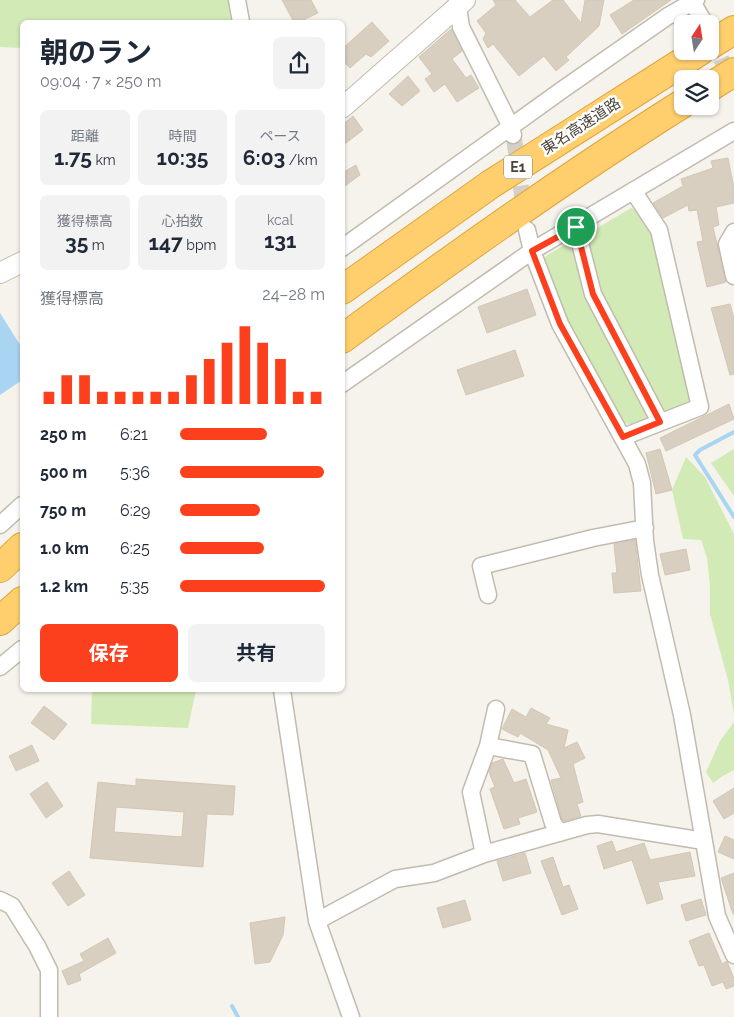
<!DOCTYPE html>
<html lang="ja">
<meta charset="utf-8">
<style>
:root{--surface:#fff;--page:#f2f2f3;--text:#1f2937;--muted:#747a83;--accent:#fc3f1d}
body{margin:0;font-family:Raleway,"Noto Sans JP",sans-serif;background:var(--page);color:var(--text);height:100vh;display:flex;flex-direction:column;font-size:19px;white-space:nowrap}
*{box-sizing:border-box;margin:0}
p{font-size:16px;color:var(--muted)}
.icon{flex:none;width:28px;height:28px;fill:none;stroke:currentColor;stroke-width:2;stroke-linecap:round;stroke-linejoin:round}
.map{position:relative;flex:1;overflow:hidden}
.sheet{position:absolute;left:20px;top:20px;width:325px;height:672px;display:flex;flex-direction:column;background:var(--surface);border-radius:8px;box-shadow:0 1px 4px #0004}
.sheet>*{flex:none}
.needle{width:32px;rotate:12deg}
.fabs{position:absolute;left:674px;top:15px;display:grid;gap:10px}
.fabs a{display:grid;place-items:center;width:45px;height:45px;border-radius:8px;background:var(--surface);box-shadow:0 1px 4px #0004;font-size:25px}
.pin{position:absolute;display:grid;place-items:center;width:42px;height:42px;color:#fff;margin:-21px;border:2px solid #fff;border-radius:50%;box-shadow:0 1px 5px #0007}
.round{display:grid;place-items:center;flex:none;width:52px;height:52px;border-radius:8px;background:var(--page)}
.head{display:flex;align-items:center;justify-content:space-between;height:85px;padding:0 20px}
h1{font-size:28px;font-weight:700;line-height:38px}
.stats{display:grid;grid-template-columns:repeat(3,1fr);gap:8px;height:85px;padding:5px 20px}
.stats div{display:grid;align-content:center;border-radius:8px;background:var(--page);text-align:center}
.stats b{font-size:21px;font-weight:700}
.stats small{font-size:14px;font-weight:400}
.stats p{font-size:14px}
.chart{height:140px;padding:10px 20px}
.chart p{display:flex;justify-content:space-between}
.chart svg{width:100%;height:90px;margin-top:5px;stroke:var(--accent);stroke-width:6}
.action{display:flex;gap:10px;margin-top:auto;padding:10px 20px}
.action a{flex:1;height:58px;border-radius:8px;background:var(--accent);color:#fff;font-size:20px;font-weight:700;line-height:58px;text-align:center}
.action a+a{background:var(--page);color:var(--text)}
ul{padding:0 20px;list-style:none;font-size:16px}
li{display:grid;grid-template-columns:80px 60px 1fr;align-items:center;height:38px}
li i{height:12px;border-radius:6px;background:var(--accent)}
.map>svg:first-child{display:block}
.green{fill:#d2eab5}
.water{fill:#a9d4f2}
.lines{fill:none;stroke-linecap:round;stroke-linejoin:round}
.stream{stroke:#a9d4f2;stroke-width:4}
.building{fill:#d8cfc1;stroke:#d3c7b4;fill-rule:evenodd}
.minor-tunnel{stroke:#d4d0c8;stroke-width:16;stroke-dasharray:16 8;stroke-linecap:butt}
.minor-casing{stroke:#c2bbae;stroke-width:19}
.tertiary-casing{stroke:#c2bbae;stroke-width:22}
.motorway-casing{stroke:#e0a43c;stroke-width:30}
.minor{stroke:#fff;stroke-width:16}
.tertiary{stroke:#fff;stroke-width:20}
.motorway{stroke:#ffcf6e;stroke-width:28}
.route-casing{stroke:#fff;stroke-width:10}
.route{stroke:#fc3f1d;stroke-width:6}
.labels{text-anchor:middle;stroke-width:5;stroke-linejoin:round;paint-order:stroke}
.shield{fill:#fff;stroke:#817c74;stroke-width:1}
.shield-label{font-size:14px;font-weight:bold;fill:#4b4439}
.street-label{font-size:15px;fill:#4b4439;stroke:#fff}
</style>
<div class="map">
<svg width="734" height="1017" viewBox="0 0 734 1017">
<rect width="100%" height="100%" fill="#f6f3ec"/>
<!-- green -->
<path class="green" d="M0 0H233L236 22H22V48L0 47Z
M631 208 641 212 653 232 692 396 689 405 669 412 660 409 599 291 585 242 589 233Z
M564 245 575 249 649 413 647 421 632 425 623 422 566 321 543 260 546 256Z
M734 449V496L711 463Z
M686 457 705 477 734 534V715L728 680 710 614V586L707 558 701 540 683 539 672 490Z
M92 690H196L188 728 91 724Z
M734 722V770L721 777 713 783 706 772 720 741Z"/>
<!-- water -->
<path class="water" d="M0 313 22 348V380L0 395Z"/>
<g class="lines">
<!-- stream -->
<path class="stream" d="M734 432 700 450 695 455 734 517
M232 1006 238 1017"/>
</g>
<!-- building -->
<path class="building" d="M282 0H311L318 13 299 22H294Z
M493 0H515L530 17 553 0H563L581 23 585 0H604L599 26 566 57 569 60 556 71 544 56 519 76 493 44 488 48 483 39 486 33 477 21 496 5Z
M634 0H671L622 34 610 15Z
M372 22 389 41 371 57 366 54 350 68 342 60V49Z
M451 29 462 51 452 59 466 78 471 75 479 88 457 102 445 84 434 92 425 79 432 74 419 57Z
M408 76 420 91 402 106 389 94Z
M353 116 363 130 342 146V125Z
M728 158 734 188V203L716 207 719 225 713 227 726 282 707 287 697 242 703 241 697 210 689 211 688 205 663 218 653 203 683 186 681 179 713 168 711 161Z
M356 165 360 175 342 188V173Z
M527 289 536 315 487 333 478 307Z
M730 304 734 318V374L730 375 711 308Z
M515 350 524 376 466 395 457 370Z
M729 404 734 419 666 451 660 438Z
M660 449 672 490 656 494 646 453Z
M635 540 641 591 614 593 612 573H617L614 544Z
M686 549 690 570 665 575 660 554Z
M44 706 67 724 54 740 31 723Z
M531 708 550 718 546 724 568 730 564 748 577 742 585 758 573 764 583 802 577 804 581 816 564 821 562 819 551 780 561 778 548 750 520 733 518 737 502 729 512 709 526 717Z
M32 745 39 761 16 771 9 756Z
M503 759 514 783 526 779 537 812 518 818 520 824 504 829 490 789 495 787 489 772 492 763Z
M136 779 235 786 233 815 207 814 203 867 90 858 98 782 136 786ZM116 807 184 812 182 837 114 832Z
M47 782 63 806 46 818 30 794Z
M734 788V813L724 819 713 801Z
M725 836 734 840V859L718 852Z
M612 841 616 852 644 843 650 860 690 852 695 876 658 882 663 899 647 904 632 860 604 869 597 846Z
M525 853 531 873 503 881 497 861Z
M553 857 563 887 569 885 578 909 562 915 541 861Z
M69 871 85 895 68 906 52 883Z
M734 873V914H733L721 878Z
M701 899 706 915 686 921 681 905Z
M465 900 471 920 443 928 437 908Z
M285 917 283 935 270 962 255 964 250 923Z
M709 933 722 964 727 961 734 979V986L726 989 723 982 712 986 704 965 699 966 689 941Z
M108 938 116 953 79 974 81 980 68 985 62 971 84 961 80 954Z"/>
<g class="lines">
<!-- minor-tunnel -->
<path class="minor-tunnel" d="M711 37 732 82
M514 138 525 216"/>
<defs>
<path id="minor" d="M237 0 241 22
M457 0 461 27 511 127 513 135
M692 2 704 22
M576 227 593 294 660 422
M527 230 532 251 560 324 637 464 642 483 645 541 650 575 682 715 717 916 734 955
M734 232 727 244 734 276
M342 248 562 90 668 16 696 0
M342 384 532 251 734 131
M623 437 700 407 659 230 634 192
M0 525 22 505
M488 595 481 566 593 538 645 528
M0 667 22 649
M282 690 317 921 351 1017
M488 746 532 754 553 823 560 833
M484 854 471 792 488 746 496 709
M0 900 12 906 37 946 49 970V1017
M317 921 395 879 434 873 484 854 587 825 598 824 704 841"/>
<path id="tertiary" d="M342 108 465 0
M0 273 22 262"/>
<path id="motorway" d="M710 45 734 30
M710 87 734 72
M342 290 491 184 700 51
M342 339C453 257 566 177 682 104
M0 568 22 547
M0 621 22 601"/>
</defs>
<!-- minor casing -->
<use href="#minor" class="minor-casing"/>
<!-- tertiary casing -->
<use href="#tertiary" class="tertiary-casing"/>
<!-- motorway casing -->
<use href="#motorway" class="motorway-casing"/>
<!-- minor -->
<use href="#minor" class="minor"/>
<!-- tertiary -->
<use href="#tertiary" class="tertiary"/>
<!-- motorway -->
<use href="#motorway" class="motorway"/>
</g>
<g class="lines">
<defs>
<path id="route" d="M576 227 593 294 660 422 623 437 560 324 532 251Z"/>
</defs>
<!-- route casing -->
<use href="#route" class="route-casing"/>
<!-- route -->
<use href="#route" class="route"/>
</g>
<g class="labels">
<!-- shield labels -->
<rect class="shield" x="504" y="155.5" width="28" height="23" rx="4"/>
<g class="shield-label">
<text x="518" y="172">E1</text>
</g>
<!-- street labels -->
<g class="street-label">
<text transform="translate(581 126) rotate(-33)" y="5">東名高速道路</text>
</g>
</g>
</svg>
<div class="fabs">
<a><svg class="needle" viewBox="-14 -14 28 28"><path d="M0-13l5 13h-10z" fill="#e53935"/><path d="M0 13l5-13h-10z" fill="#747a83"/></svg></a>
<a><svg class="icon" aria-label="layers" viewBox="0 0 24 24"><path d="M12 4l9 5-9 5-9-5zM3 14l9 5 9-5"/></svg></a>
</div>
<div class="pin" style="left:576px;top:227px;background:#1e9e55"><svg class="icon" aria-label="arrive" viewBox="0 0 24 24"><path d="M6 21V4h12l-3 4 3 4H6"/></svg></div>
<section class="sheet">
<div class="head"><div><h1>朝のラン</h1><p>09:04 · 7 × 250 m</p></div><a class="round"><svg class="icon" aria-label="share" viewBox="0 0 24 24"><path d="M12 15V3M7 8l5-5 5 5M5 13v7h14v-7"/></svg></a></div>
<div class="stats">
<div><p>距離</p><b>1.75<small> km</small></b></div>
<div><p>時間</p><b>10:35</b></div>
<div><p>ペース</p><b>6:03<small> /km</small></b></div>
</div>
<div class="stats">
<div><p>獲得標高</p><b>35<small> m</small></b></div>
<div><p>心拍数</p><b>147<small> bpm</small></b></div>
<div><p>kcal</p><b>131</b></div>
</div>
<div class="chart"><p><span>獲得標高</span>24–28 m</p>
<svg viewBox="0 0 160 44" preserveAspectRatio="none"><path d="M5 44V38M15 44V30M25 44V30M35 44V38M45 44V38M55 44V38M65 44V38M75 44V38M85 44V30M95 44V22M105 44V14M115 44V6M125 44V14M135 44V22M145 44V38M155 44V38"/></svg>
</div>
<ul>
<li><b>250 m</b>6:21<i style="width:60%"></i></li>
<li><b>500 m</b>5:36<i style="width:99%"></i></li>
<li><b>750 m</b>6:29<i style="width:55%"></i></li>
<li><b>1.0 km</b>6:25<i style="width:58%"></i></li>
<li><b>1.2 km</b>5:35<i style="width:100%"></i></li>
</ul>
<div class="action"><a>保存</a><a>共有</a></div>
</section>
</div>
